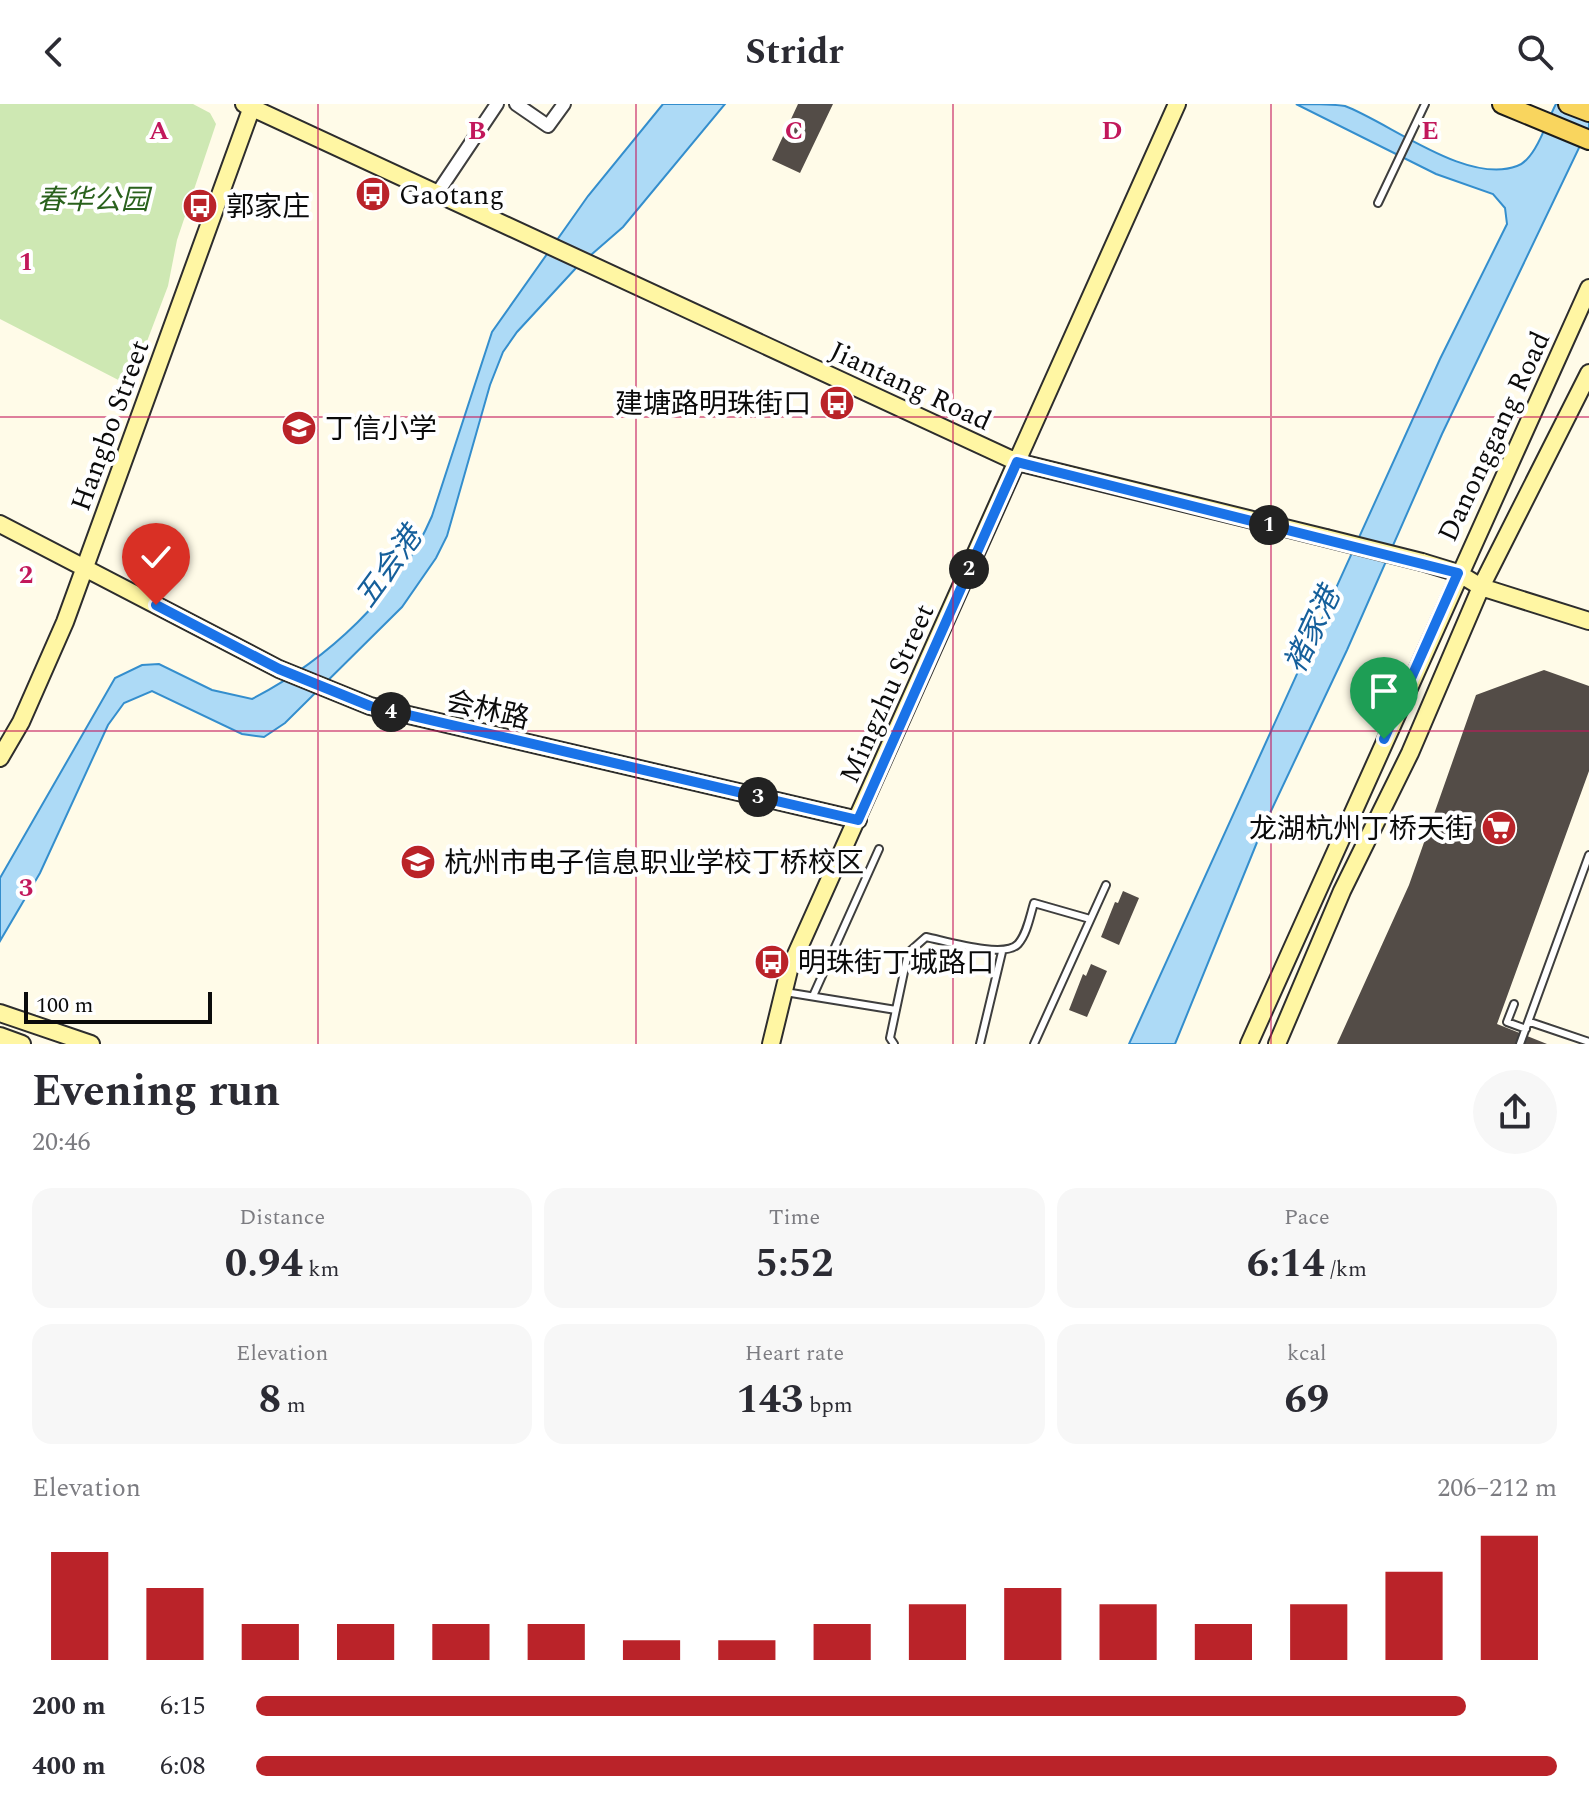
<!DOCTYPE html>
<meta charset="utf-8">
<style>
:root{--surface:#fff;--page:#f7f7f7;--text:#2b2b33;--muted:#7c7c81;--accent:#ba2329}
body{margin:0;font-family:Spectral,"Noto Sans SC",serif;background:var(--page);color:var(--text);height:100vh;display:flex;flex-direction:column;font-size:30px;white-space:nowrap}
*{box-sizing:border-box;margin:0}
p{font-size:26px;color:var(--muted)}
.icon{flex:none;width:44px;height:44px;fill:none;stroke:currentColor;stroke-width:2;stroke-linecap:round;stroke-linejoin:round}
.map{position:relative;height:940px;overflow:hidden}
.sheet{display:flex;flex-direction:column;background:var(--surface);flex:1}
.sheet>*{flex:none}
.scale{position:absolute;left:24px;bottom:20px;width:188px;box-sizing:border-box;padding-left:8px;border:4px solid #0b0b0b;border-top:0;font-size:22px;line-height:28px;white-space:nowrap;color:#0b0b0b;-webkit-text-stroke:6px #fff;paint-order:stroke}
.pin{position:absolute;display:grid;place-items:center;width:68px;height:68px;color:#fff;margin:-82px -34px;border-radius:50% 50% 50% 0;rotate:-45deg;box-shadow:0 0 8px #0007}
.pin .icon{rotate:45deg}
.km{position:absolute;width:40px;height:40px;margin:-20px;border-radius:50%;background:#222;color:#fff;font-size:22px;line-height:40px;text-align:center}
.round{display:grid;place-items:center;flex:none;width:84px;height:84px;border-radius:42px;background:var(--page)}
.head{display:flex;align-items:center;justify-content:space-between;height:136px;padding:0 32px}
h1{font-size:44px;font-weight:700;line-height:60px}
.figures{display:grid;grid-template-columns:repeat(3,1fr);gap:12px;height:136px;padding:8px 32px}
.figures div{display:grid;align-content:center;border-radius:20px;background:var(--page);text-align:center}
.figures b{font-size:40px;font-weight:700}
.figures small{font-size:22px;font-weight:400}
.figures p{font-size:22px}
.chart{height:224px;padding:16px 32px}
.chart p{display:flex;justify-content:space-between}
.chart svg{width:100%;height:144px;margin-top:8px;stroke:var(--accent);stroke-width:6}
ul{padding:0 32px;list-style:none;font-size:26px}
li{display:grid;grid-template-columns:128px 96px 1fr;align-items:center;height:60px}
li i{height:20px;border-radius:10px;background:var(--accent)}
header{display:flex;justify-content:space-between;align-items:center;height:104px;padding:0 32px;background:var(--surface);font-size:36px;font-weight:700}
.map>svg:first-child{display:block}
.green{fill:#cee8b3}
.water{fill:#addaf6;stroke:#348ecd;stroke-width:2}
.building{fill:#534c47}
.lines{fill:none;stroke-linecap:round;stroke-linejoin:round}
.lane-casing{stroke:#3e3e3e;stroke-width:10}
.street-casing{stroke:#3e3e3e;stroke-width:16}
.secondary-casing{stroke:#2d2d2d;stroke-width:20}
.primary-casing{stroke:#1c1c1c;stroke-width:22}
.lane{stroke:#fff;stroke-width:6}
.street{stroke:#fff;stroke-width:12}
.secondary{stroke:#fff6a3;stroke-width:16}
.primary{stroke:#f9d55e;stroke-width:18}
.secondary-bridge-casing{stroke:#2d2d2d;stroke-width:20;stroke-linecap:butt}
.secondary-bridge{stroke:#fff6a3;stroke-width:16}
.route-casing{stroke:#fff;stroke-width:16}
.route{stroke:#1a73e8;stroke-width:10}
.grid{fill:none;stroke:#c2185b;stroke-width:2;stroke-opacity:0.55}
.labels{text-anchor:middle;stroke-width:8;stroke-linejoin:round;paint-order:stroke}
.poi-label{font-size:28px;fill:#0b0b0b;stroke:#fff;text-anchor:start}
.park-label{font-size:28px;font-style:italic;fill:#29611c;stroke:#fff}
.street-label{font-size:28px;fill:#0b0b0b;stroke:#fff}
.water-label{font-size:30px;font-style:italic;fill:#155f9b;stroke:#fff}
.grid-label{font-size:26px;text-anchor:middle;font-weight:bold;fill:#c2185b;stroke:#fff;stroke-width:8;stroke-linejoin:round;paint-order:stroke}
</style>
<header><svg class="icon" aria-label="back" viewBox="0 0 24 24"><path d="M15 5l-7 7 7 7"/></svg>Stridr<svg class="icon" aria-label="search" viewBox="0 0 24 24"><circle cx="10" cy="10" r="6"/><path d="M15 15l6 6"/></svg></header>
<div class="map">
<svg width="1589" height="940" viewBox="0 0 1589 940">
<rect width="100%" height="100%" fill="#fffbe8"/>
<!-- green -->
<path class="green" d="M0 0H193L210 9 216 20 177 136 168 182 130 282 0 215Z"/>
<!-- water -->
<path class="water" d="M663 0H725L623 123 576 164 517 228 503 248 490 281 447 432 436 454 402 503 285 619 264 633 242 630 152 587 124 599 108 621 40 769 0 837V774L115 574 142 561 159 560 212 586 252 595C327 556 398 491 432 412L492 228 588 92Z
M1296 0C1311 0 1332 0 1345 2 1390 19 1467 81 1517 62 1536 56 1547 16 1556 0H1589V23L1442 330 1347 546 1262 726 1175 940H1129L1440 255 1507 120 1505 104 1493 90 1436 70Z"/>
<!-- building -->
<path class="building" d="M798 0H833L800 69 772 56Z
M1544 566 1589 582V667L1497 920 1547 940H1337L1409 781 1476 591Z
M1123 787 1139 794 1119 841 1101 833 1115 798 1118 799Z
M1091 860 1107 867 1087 913 1069 906 1083 870 1086 872Z"/>
<g class="lines">
<defs>
<path id="lane" d="M1378 99 1425 0
M785 888 896 906
M813 892 879 745
M1514 900 1507 918 1526 925
M1530 918 1589 938
M894 940 890 934 908 849 926 833C946 837 1004 855 1018 840 1027 830 1030 812 1034 799L1090 815
M980 940 1002 848
M1034 940 1106 781
M1520 940 1589 751"/>
<path id="street" d="M516 0 548 22 564 0
M438 88 497 0"/>
<path id="secondary" d="M244 0 1017 358 1326 434
M0 420 279 565 370 602 858 716
M1422 458 1458 469 1481 483 1589 517
M0 654 21 618 65 518 253 0
M0 909 91 940
M0 932 22 940
M771 940 789 866 1177 0
M1249 940 1589 184
M1277 940 1342 787 1410 649 1481 483 1589 269"/>
<path id="primary" d="M1502 0 1589 36
M1568 0 1589 8"/>
</defs>
<!-- lane casing -->
<use href="#lane" class="lane-casing"/>
<!-- street casing -->
<use href="#street" class="street-casing"/>
<!-- secondary casing -->
<use href="#secondary" class="secondary-casing"/>
<!-- primary casing -->
<use href="#primary" class="primary-casing"/>
<!-- lane -->
<use href="#lane" class="lane"/>
<!-- street -->
<use href="#street" class="street"/>
<!-- secondary -->
<use href="#secondary" class="secondary"/>
<!-- primary -->
<use href="#primary" class="primary"/>
<defs>
<path id="secondary-bridge" d="M1326 434 1422 458"/>
</defs>
<!-- secondary-bridge casing -->
<use href="#secondary-bridge" class="secondary-bridge-casing"/>
<!-- secondary-bridge -->
<use href="#secondary-bridge" class="secondary-bridge"/>
</g>
<g class="lines">
<defs>
<path id="route" d="M156 501 279 565 370 602 858 716 1017 358 1458 469 1384 635"/>
</defs>
<!-- route casing -->
<use href="#route" class="route-casing"/>
<!-- route -->
<use href="#route" class="route"/>
</g>
<!-- grid -->
<path class="grid" d="M318 0V940M636 0V940M953 0V940M1271 0V940M0 313H1589M0 627H1589"/>
<!-- icons -->
<defs>
<symbol id="bus-disc" viewBox="-11 -11 22 22"><circle r="9.5" fill="#ba2329" stroke="#fff"/><path d="M-5-6H5V4H4V6H2V4H-2V6H-4V4H-5ZM-3.5-4V0h7V-4ZM-3.5 1.2v1.5H-2V1.2ZM2 1.2v1.5H3.5V1.2Z" fill="#fff"/></symbol>
<symbol id="school-disc" viewBox="-11 -11 22 22"><circle r="9.5" fill="#ba2329" stroke="#fff"/><path d="M0-5L7-2L0 1L-7-2ZM-4 1L0 2.5L4 1V4Q0 6-4 4Z" fill="#fff"/></symbol>
<symbol id="supermarket-disc" viewBox="-11 -11 22 22"><circle r="9.5" fill="#ba2329" stroke="#fff"/><path d="M-6-5.5h2.5l.6 2H6L4.5 2H-2.5L-4.4-4H-6ZM-1.5 3.2a1.3 1.3 0 1 0 .1 0ZM3 3.2a1.3 1.3 0 1 0 .1 0Z" fill="#fff"/></symbol>
</defs>
<g fill-rule="evenodd">
<use href="#bus-disc" x="353" y="70" width="40" height="40"/>
<use href="#bus-disc" x="180" y="82" width="40" height="40"/>
<use href="#bus-disc" x="817" y="279" width="40" height="40"/>
<use href="#school-disc" x="279" y="304" width="40" height="40"/>
<use href="#supermarket-disc" x="1479" y="704" width="40" height="40"/>
<use href="#school-disc" x="398" y="738" width="40" height="40"/>
<use href="#bus-disc" x="752" y="838" width="40" height="40"/>
</g>
<g class="labels">
<!-- poi labels -->
<g class="poi-label">
<text x="399" y="100">Gaotang</text>
<text x="226" y="112">郭家庄</text>
<text x="811" y="309" text-anchor="end">建塘路明珠街口</text>
<text x="325" y="334">丁信小学</text>
<text x="1473" y="734" text-anchor="end">龙湖杭州丁桥天街</text>
<text x="444" y="768">杭州市电子信息职业学校丁桥校区</text>
<text x="798" y="868">明珠街丁城路口</text>
</g>
<!-- park labels -->
<g class="park-label">
<text x="93" y="105">春华公园</text>
</g>
<!-- street labels -->
<g class="street-label">
<text transform="translate(911 281) rotate(25)" y="10">Jiantang Road</text>
<text transform="translate(109 321) rotate(-70)" y="10">Hangbo Street</text>
<text transform="translate(1493 332) rotate(-65)" y="10">Danonggang Road</text>
<text transform="translate(886 589) rotate(-66)" y="10">Mingzhu Street</text>
<text transform="translate(488 605) rotate(13)" y="10">会林路</text>
</g>
<!-- water labels -->
<g class="water-label">
<text transform="translate(388 463) rotate(-54)" y="10">五会港</text>
<text transform="translate(1312 526) rotate(-65)" y="10">褚家港</text>
</g>
</g>
<g class="grid-label">
<text x="159" y="35">A</text>
<text x="477" y="35">B</text>
<text x="794" y="35">C</text>
<text x="1112" y="35">D</text>
<text x="1430" y="35">E</text>
<text x="26" y="166">1</text>
<text x="26" y="479">2</text>
<text x="26" y="792">3</text>
</g>
</svg>
<div class="scale">100 m</div>
<div class="pin" style="left:1384px;top:635px;background:#1e9e55"><svg class="icon" aria-label="arrive" viewBox="0 0 24 24"><path d="M6 21V4h12l-3 4 3 4H6"/></svg></div>
<div class="pin" style="left:156px;top:501px;background:#d93025"><svg class="icon" aria-label="check" viewBox="0 0 24 24"><path d="M5 12l5 5 9-10"/></svg></div>
<b class="km" style="left:1269px;top:421px">1</b>
<b class="km" style="left:969px;top:465px">2</b>
<b class="km" style="left:758px;top:693px">3</b>
<b class="km" style="left:391px;top:608px">4</b>
</div>
<section class="sheet">
<div class="head"><div><h1>Evening run</h1><p>20:46</p></div><a class="round"><svg class="icon" aria-label="share" viewBox="0 0 24 24"><path d="M12 15V3M7 8l5-5 5 5M5 13v7h14v-7"/></svg></a></div>
<div class="figures">
<div><p>Distance</p><b>0.94<small> km</small></b></div>
<div><p>Time</p><b>5:52</b></div>
<div><p>Pace</p><b>6:14<small> /km</small></b></div>
</div>
<div class="figures">
<div><p>Elevation</p><b>8<small> m</small></b></div>
<div><p>Heart rate</p><b>143<small> bpm</small></b></div>
<div><p>kcal</p><b>69</b></div>
</div>
<div class="chart"><p><span>Elevation</span>206–212 m</p>
<svg viewBox="0 0 160 44" preserveAspectRatio="none"><path d="M5 44V11M15 44V22M25 44V33M35 44V33M45 44V33M55 44V33M65 44V38M75 44V38M85 44V33M95 44V27M105 44V22M115 44V27M125 44V33M135 44V27M145 44V17M155 44V6"/></svg>
</div>
<ul>
<li><b>200 m</b>6:15<i style="width:93%"></i></li>
<li><b>400 m</b>6:08<i style="width:100%"></i></li>
</ul>
</section>
